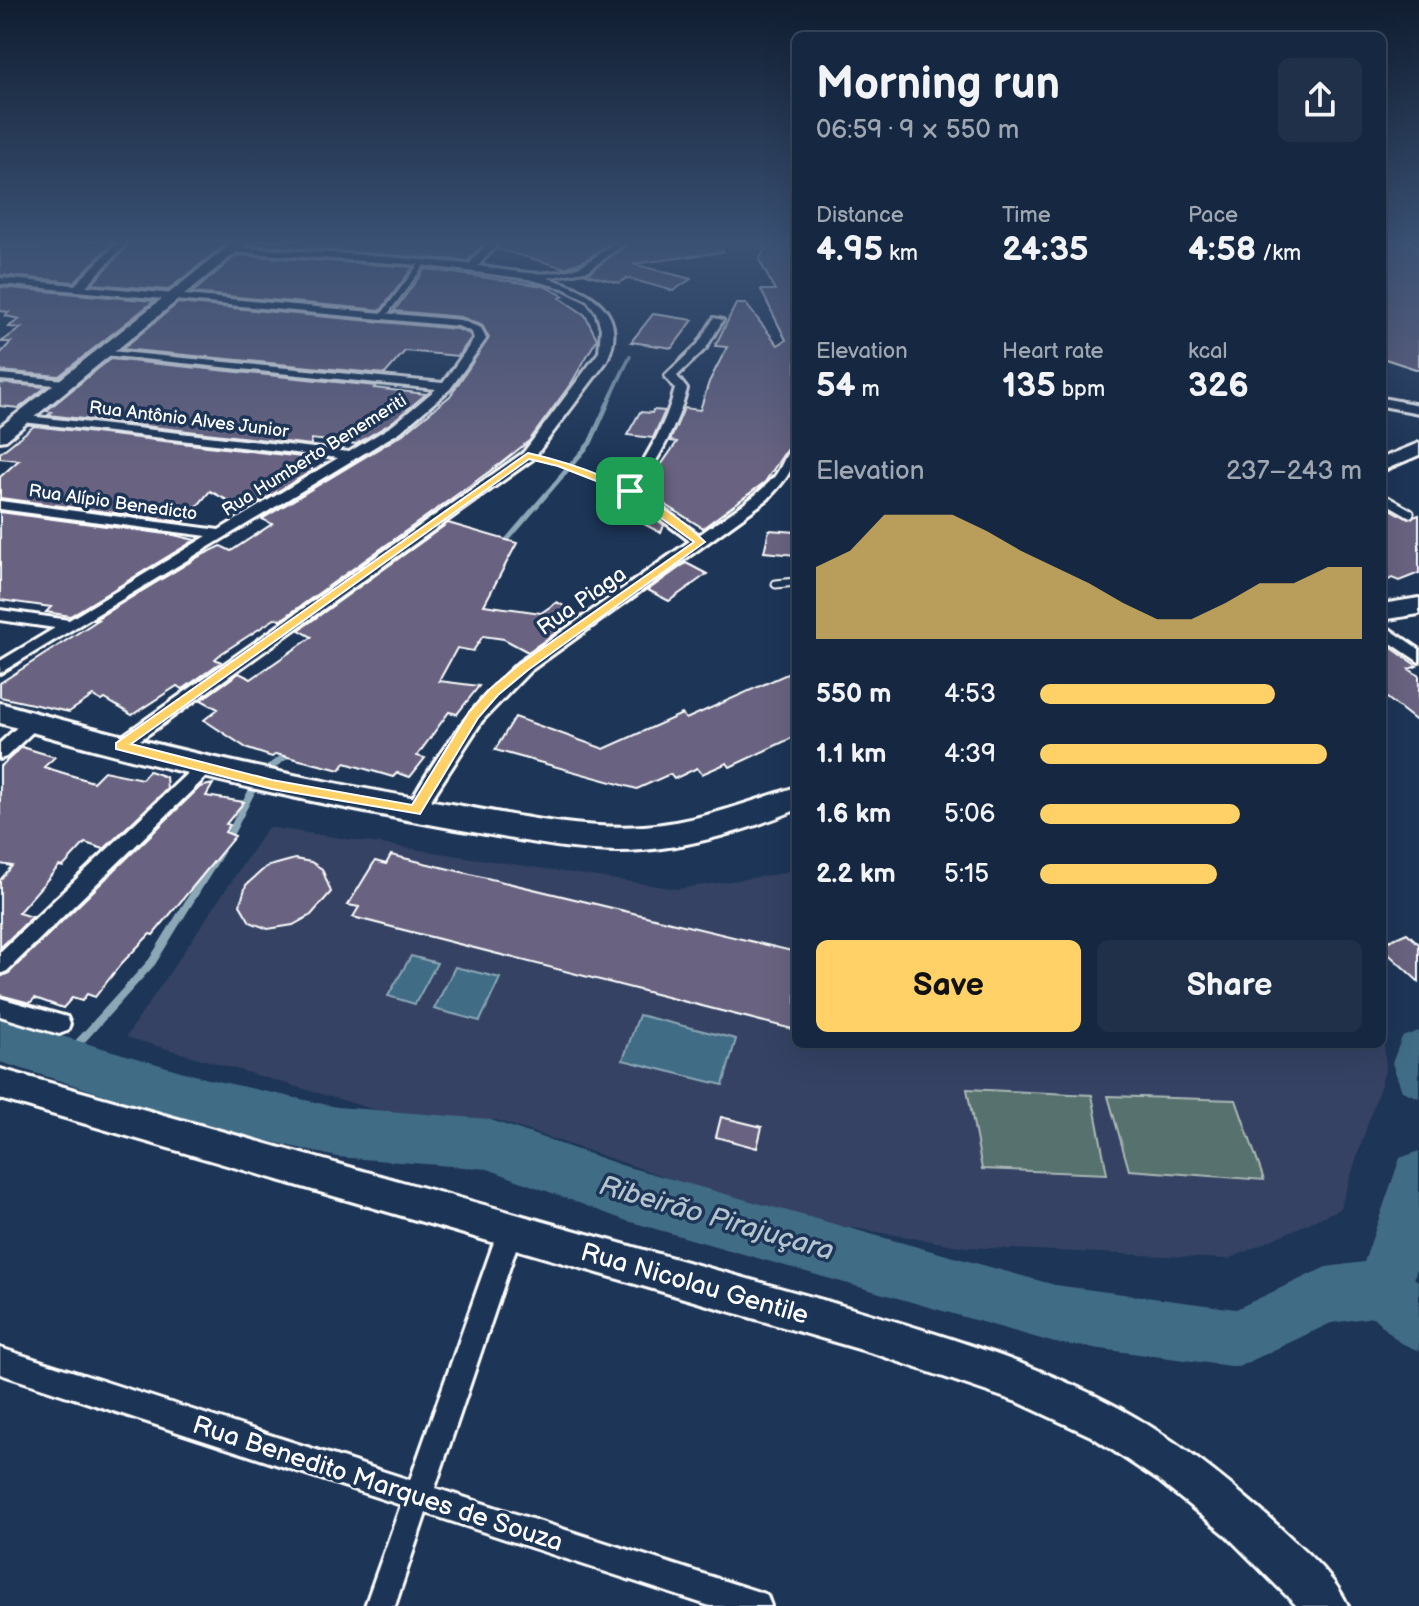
<!DOCTYPE html>
<meta charset="utf-8">
<style>
:root{--surface:#162841;--page:#1f3048;--text:#f1f3f6;--muted:#9ea6b1;--line:#35445a;--accent:#ffd166}
body{margin:0;font-family:"Balsamiq Sans",sans-serif;background:var(--page);color:var(--text);height:100vh;display:flex;flex-direction:column;font-size:30px;white-space:nowrap}
*{box-sizing:border-box;margin:0}
p{font-size:26px;color:var(--muted)}
.icon{flex:none;width:44px;height:44px;fill:none;stroke:currentColor;stroke-width:2;stroke-linecap:round;stroke-linejoin:round}
.map{position:relative;flex:1;overflow:hidden}
.side{position:absolute;left:792px;top:32px;width:594px;height:1016px;display:flex;flex-direction:column;background:var(--surface);border-radius:12px;box-shadow:0 8px 32px #0002,0 0 0 2px var(--line)}
.side>*{flex:none}
.pin{position:absolute;display:grid;place-items:center;width:68px;height:68px;color:#fff;margin:-34px;border-radius:16px;box-shadow:0 4px 12px #0006}
.round{display:grid;place-items:center;flex:none;width:84px;height:84px;border-radius:12px;background:var(--page)}
.headline{display:flex;align-items:center;justify-content:space-between;height:136px;padding:0 24px}
h1{font-size:44px;font-weight:600;line-height:60px}
.metrics{display:grid;grid-template-columns:repeat(3,1fr);gap:12px;height:136px;padding:8px 24px}
.metrics div{display:grid;align-content:center}
.metrics b{font-size:34px;font-weight:600}
.metrics small{font-size:22px;font-weight:400}
.metrics p{font-size:22px}
.chart{height:224px;padding:16px 24px}
.chart p{display:flex;justify-content:space-between}
.chart svg{width:100%;height:144px;margin-top:8px;fill:var(--accent);opacity:.7}
.cta{display:flex;gap:16px;margin-top:auto;padding:16px 24px}
.cta a{flex:1;height:92px;border-radius:12px;background:var(--accent);color:#111;font-size:32px;font-weight:600;line-height:92px;text-align:center}
.cta a+a{background:var(--page);color:var(--text)}
ul{padding:0 24px;list-style:none;font-size:26px}
li{display:grid;grid-template-columns:128px 96px 1fr;align-items:center;height:60px}
li i{height:20px;border-radius:10px;background:var(--accent)}
.map>svg:first-child{display:block}
.built{fill:#344364}
.green{fill:#57716e;stroke:#abb8b6;stroke-width:2}
.water{fill:#406c86;stroke:#8ca7b6;stroke-width:2}
.lines{fill:none;stroke-linecap:round;stroke-linejoin:round}
.stream-far3{stroke:#8ca7b6;stroke-width:4}
.stream-far2{stroke:#8ca7b6;stroke-width:5}
.stream-far1{stroke:#8ca7b6;stroke-width:7}
.stream{stroke:#8ca7b6;stroke-width:8}
.river{fill:#406c86;fill-rule:evenodd}
.building{fill:#696481;stroke:#fff;stroke-width:2}
.lane-far1-casing{stroke:#fff;stroke-width:9}
.lane-casing{stroke:#fff;stroke-width:11}
.street-casing{stroke:#fff;stroke-width:6}
.secondary-casing{stroke:#fff;stroke-width:6}
.primary-casing{stroke:#fff;stroke-width:6}
.path{stroke:#fff;stroke-width:3;stroke-dasharray:1 4;stroke-linecap:butt}
.lane-far1{stroke:#1d3557;stroke-width:5}
.lane{stroke:#1d3557;stroke-width:7}
.street{fill:#1d3557;fill-rule:evenodd}
.secondary{fill:#1d3557;fill-rule:evenodd}
.primary{fill:#1d3557;fill-rule:evenodd}
.route{fill:#ffd166;stroke:#fff;stroke-width:2;fill-rule:evenodd}
.labels{text-anchor:middle;stroke-width:7;stroke-linejoin:round;paint-order:stroke}
.far-street-label{font-size:18px;fill:#fff;stroke:#1d3557}
.street-label{font-size:22px;fill:#fff;stroke:#1d3557}
.near-street-label{font-size:26px;fill:#fff;stroke:#1d3557}
.near-water-label{font-size:28px;font-style:italic;fill:#b3c4cf;stroke:#1d3557}
</style>
<div class="map">
<svg width="1419" height="1606" viewBox="0 0 1419 1606">
<rect width="100%" height="100%" fill="#1d3557"/>
<filter id="ink" filterUnits="userSpaceOnUse"><feTurbulence type="fractalNoise" baseFrequency=".0125" numOctaves="2"/><feDisplacementMap in="SourceGraphic" scale="16" xChannelSelector="R" yChannelSelector="G"/><feConvolveMatrix kernelMatrix="1 2 1 2 8 2 1 2 1" color-interpolation-filters="sRGB"/></filter>
<g filter="url(#ink)">
<!-- built -->
<path class="built" d="M268 827 677 889 784 873 796 865V1044H1382V1021L1386 1068 1340 1209 1229 1259 966 1247 782 1216 496 1120 393 1115 126 1037Z"/>
<!-- green -->
<path class="green" d="M967 1089 1092 1095 1107 1174 982 1169Z
M1108 1096 1236 1100 1264 1180 1129 1170Z"/>
<!-- water -->
<path class="water" d="M411 956 437 963 415 1004 388 996Z
M455 967 500 978 480 1021 434 1009Z
M639 1015 736 1039 723 1085 623 1060Z"/>
<g class="lines">
<!-- stream-far3 -->
<path class="stream-far3" d="M607 405 630 356"/>
<!-- stream-far2 -->
<path class="stream-far2" d="M502 546 590 443 608 403"/>
<!-- stream-far1 -->
<path class="stream-far1" d="M227 840 260 775 291 752
M209 870 221 851"/>
<!-- stream -->
<path class="stream" d="M64 1059 152 962 210 868"/>
<!-- river -->
<path class="river" d="M0 1018 208 1079 337 1107 488 1119 624 1166 1055 1285 1236 1309 1326 1267 1364 1262 1400 1158 1419 1151V1262L1414 1278 1419 1282V1351L1399 1342 1373 1317 1331 1323 1238 1367 1055 1343 624 1220 488 1169 337 1157 208 1127 0 1062Z
M1419 1031V1098L1402 1091 1392 1063 1402 1037Z"/>
</g>
<!-- building -->
<path class="building" d="M43 241H115L74 282 0 275V246L43 248Z
M132 241H230L168 290 92 284Z
M253 241H486L468 261 250 245Z
M503 241H614L583 261 565 268 497 249Z
M631 241H722L723 252 633 264 691 279 673 291 627 278 619 283 586 274Z
M765 241H789L796 254V442L787 449 765 482 703 528 643 491 677 442 670 441 684 408 700 410 709 382 727 347 715 346 736 304H746L778 345 786 340 761 290H775L759 260 767 246Z
M1382 241H1410L1419 248V370L1382 358Z
M237 255 413 267 381 310 192 293Z
M425 269 544 286 564 296 560 298 585 315 597 339 572 382 529 441 500 464 281 620 276 618 222 653 215 659 221 662 183 689 177 686 132 715 105 699 102 701 93 696 69 712 0 697V683L98 620H94L200 556 221 546 231 551 272 524 262 519 403 434 450 396 489 338 482 325 461 317 394 311Z
M0 287 154 301 59 376 0 371V354L11 342H1L21 328 8 327 20 319 5 316 9 312 0 311Z
M178 303 457 329 470 334 471 338 458 356 405 351 385 374 122 349Z
M653 314 693 320 672 348 631 342Z
M110 359 376 386 374 388 426 394 391 423 356 444 311 439V445L48 415 52 412 46 411Z
M0 383 46 387 19 408 0 406Z
M653 410 665 411 653 438 627 435 640 412 652 413Z
M34 426 311 458 312 471 246 510 210 491 184 522 0 498V477L19 460 0 458V453Z
M635 504 664 525 661 533 627 515Z
M1382 504 1408 519 1419 515V573L1399 581 1392 578 1382 584Z
M0 512 174 535 195 540 70 616 46 612 51 607 0 600Z
M448 523 517 543 484 605 541 613 557 602 580 616 528 652 504 639 483 636 473 651 457 648 439 681 479 686 457 714 449 712 417 756 425 758 410 777 397 773 393 777 345 763 340 770 276 754 272 757 248 749 204 720 218 709 201 700 239 673 251 679 312 637 299 630Z
M769 530 796 532V555L764 552Z
M686 563 707 574 669 601 648 590Z
M1382 641 1417 666 1409 669 1419 676V723L1382 694Z
M796 670V736L730 767 727 763 702 774 697 768 674 779 670 774 637 789 495 750 515 717 604 749 682 714 686 719Z
M22 747 55 757 44 767 93 782 104 771 142 779 149 771 166 777 167 789 104 849 85 843 63 867 59 866 18 913 32 917 0 948V880L12 866 0 864V767Z
M213 784 206 796 244 802 226 824 230 825 225 832 235 836 153 935 150 934 121 964 95 997 87 994 82 1001 72 998 63 1008 35 998 30 1003 0 995V977L9 973 200 787Z
M391 855 796 952V1030L353 917 359 907 348 905 375 861 386 864Z
M295 859 311 862 322 869 331 892 311 915 293 925 268 929 250 922 240 905 246 885 266 867Z
M1407 933 1419 944V982L1382 948V944Z
M721 1117 762 1127 757 1148 716 1137Z"/>
<g class="lines">
<defs>
<path id="lane-far1" d="M383 316 422 264"/>
<path id="lane" d="M1382 497 1410 513
M776 584 796 582"/>
<path id="street" d="M119 241H129L86 286 460 320 481 328 486 339 450 389 401 431 0 673V661L55 628 0 620V610L69 620 207 536 0 509V501L219 530 338 458 23 422 19 421V415L349 452 393 425 436 389 104 355 100 354V350L443 383 474 339 472 332 458 326 0 284V278L75 285Z
M490 241H500L478 266C512 271 552 281 584 264 600 256 609 241 628 241L589 270 547 278C589 289 631 312 606 362L533 459 126 750H114L111 746 114 742 523 453 599 352 601 328 596 312 587 300 563 288 528 279 421 265 233 252 228 249 230 247 364 255 469 264Z
M714 318 723 320 706 348 677 376 687 389C677 426 659 459 637 490L699 535C725 516 754 500 775 476 783 466 785 451 796 445 796 470 784 481 768 499L530 671 482 721 421 815H409L406 810C436 755 472 705 518 663L690 541 623 491C646 459 665 427 675 389L665 376 698 344Z
M0 374 66 380 72 383 66 386 0 380Z
M1382 398 1419 405V413L1382 406Z
M1382 624 1419 649V662L1382 637Z
M33 716 39 718 41 722 39 726 6 757 0 759V743L27 718Z
M205 761 214 767 211 772 7 971 0 974V952L199 762Z
M0 998 67 1017 70 1024 67 1031 59 1034 0 1016Z
M511 1216 520 1219 523 1228 435 1488 756 1591 767 1595 771 1606H710L426 1513 395 1606H365L401 1505 0 1374V1348L410 1480 499 1228 502 1219Z"/>
<path id="secondary" d="M235 241H250L6 440 0 441V427Z
M1419 443V455L1382 471V458Z
M0 1069 826 1301C925 1330 1028 1359 1119 1408 1176 1439 1228 1481 1276 1524 1301 1548 1334 1574 1348 1606H1297L1226 1535 1159 1481 1091 1436 1020 1403 876 1354 0 1099Z"/>
<path id="primary" d="M1419 598V614L1382 620V604Z
M0 703C149 745 298 779 451 804 514 815 579 830 644 826 698 822 745 803 796 787V810C747 830 696 846 643 850 581 855 518 839 456 829 302 802 150 767 0 723Z"/>
</defs>
<!-- lane-far1 casing -->
<use href="#lane-far1" class="lane-far1-casing"/>
<!-- lane casing -->
<use href="#lane" class="lane-casing"/>
<!-- street casing -->
<use href="#street" class="street-casing"/>
<!-- secondary casing -->
<use href="#secondary" class="secondary-casing"/>
<!-- primary casing -->
<use href="#primary" class="primary-casing"/>
<!-- path -->
<path class="path" d="M546 460 613 484"/>
<!-- lane-far1 -->
<use href="#lane-far1" class="lane-far1"/>
<!-- lane -->
<use href="#lane" class="lane"/>
<!-- street -->
<use href="#street" class="street"/>
<!-- secondary -->
<use href="#secondary" class="secondary"/>
<!-- primary -->
<use href="#primary" class="primary"/>
</g>
</g>
<!-- sky -->
<linearGradient id="sky" x2="0" y2="1"><stop stop-color="#101d30"/><stop offset="0.52" stop-color="#3a5174"/><stop offset="1" stop-color="#3a5174" stop-opacity="0"/></linearGradient>
<rect width="1419" height="466" fill="url(#sky)"/>
<!-- route -->
<path class="route" d="M528 453C593 468 657 495 705 542L528 670 498 695 478 718 420 814 272 789 116 749V743ZM529 459 558 466 627 493 694 542 520 664 490 689 469 712 412 805 272 780 131 744Z"/>
<g class="labels">
<!-- far-street labels -->
<g class="far-street-label">
<text transform="translate(189 419) rotate(7)" y="6">Rua Antônio Alves Junior</text>
<text transform="translate(314 455) rotate(-32)" y="6">Rua Humberto Benemeriti</text>
<text transform="translate(113 502) rotate(8)" y="6">Rua Alípio Benedicto</text>
</g>
<!-- street labels -->
<g class="street-label">
<text transform="translate(581 600) rotate(-35)" y="8">Rua Piaga</text>
</g>
<!-- near-street labels -->
<g class="near-street-label">
<text transform="translate(695 1283) rotate(16)" y="9">Rua Nicolau Gentile</text>
<text transform="translate(378 1483) rotate(18)" y="9">Rua Benedito Marques de Souza</text>
</g>
<!-- near-water labels -->
<g class="near-water-label">
<text transform="translate(717 1217) rotate(16)" y="10">Ribeirão Pirajuçara</text>
</g>
</g>
</svg>
<div class="pin" style="left:630px;top:491px;background:#1e9e55"><svg class="icon" aria-label="arrive" viewBox="0 0 24 24"><path d="M6 21V4h12l-3 4 3 4H6"/></svg></div>
<section class="side">
<div class="headline"><div><h1>Morning run</h1><p>06:59 · 9 × 550 m</p></div><a class="round"><svg class="icon" aria-label="share" viewBox="0 0 24 24"><path d="M12 15V3M7 8l5-5 5 5M5 13v7h14v-7"/></svg></a></div>
<div class="metrics">
<div><p>Distance</p><b>4.95<small> km</small></b></div>
<div><p>Time</p><b>24:35</b></div>
<div><p>Pace</p><b>4:58<small> /km</small></b></div>
</div>
<div class="metrics">
<div><p>Elevation</p><b>54<small> m</small></b></div>
<div><p>Heart rate</p><b>135<small> bpm</small></b></div>
<div><p>kcal</p><b>326</b></div>
</div>
<div class="chart"><p><span>Elevation</span>237–243 m</p>
<svg viewBox="0 0 160 44" preserveAspectRatio="none"><path d="M0 44V22L10 17L20 6L30 6L40 6L50 11L60 17L70 22L80 27L90 33L100 38L110 38L120 33L130 27L140 27L150 22L160 22V44z"/></svg>
</div>
<ul>
<li><b>550 m</b>4:53<i style="width:73%"></i></li>
<li><b>1.1 km</b>4:39<i style="width:89%"></i></li>
<li><b>1.6 km</b>5:06<i style="width:62%"></i></li>
<li><b>2.2 km</b>5:15<i style="width:55%"></i></li>
</ul>
<div class="cta"><a>Save</a><a>Share</a></div>
</section>
</div>
